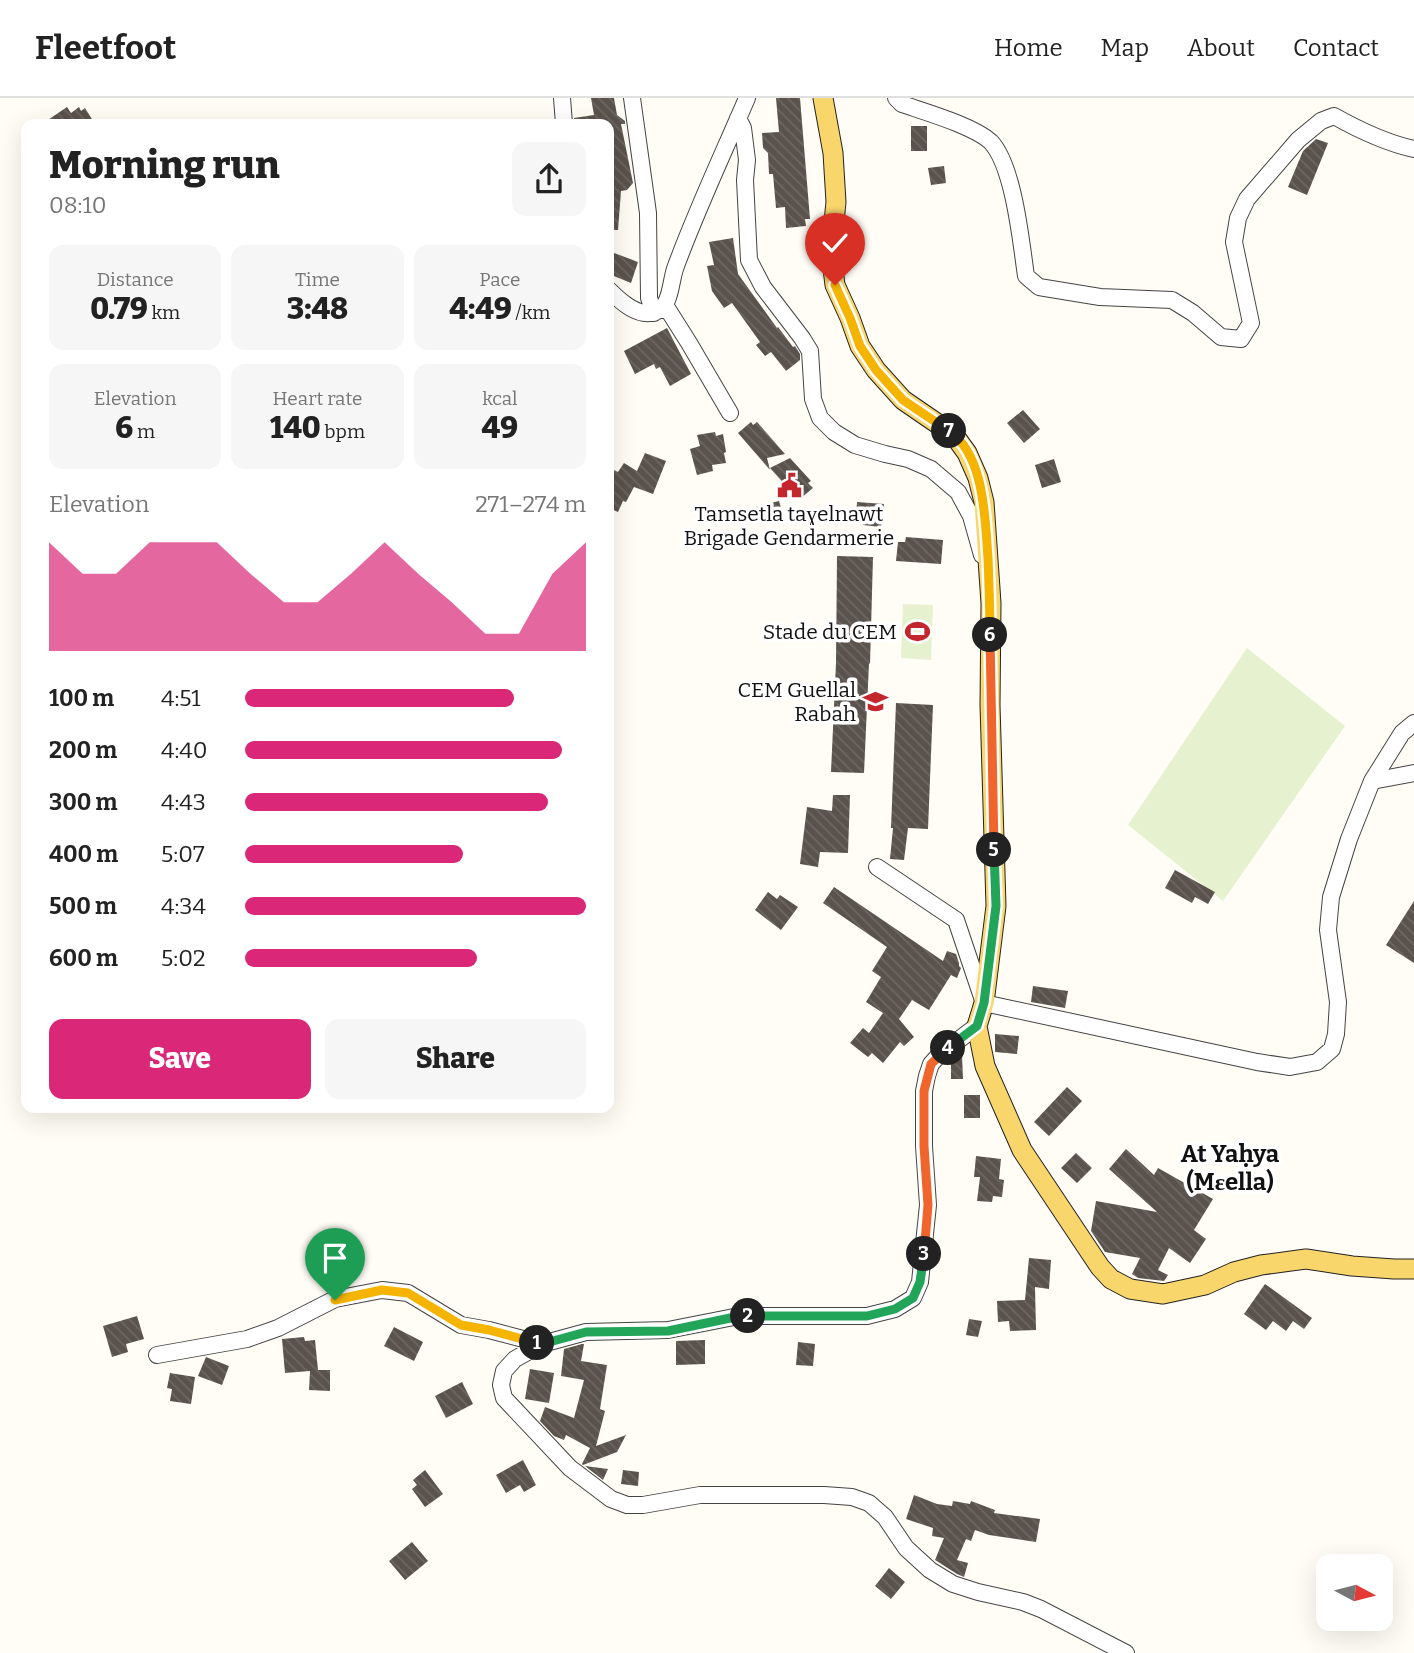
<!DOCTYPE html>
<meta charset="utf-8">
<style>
:root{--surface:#fff;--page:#f6f6f6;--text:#222;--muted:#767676;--line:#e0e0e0;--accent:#db2777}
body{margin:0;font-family:Bitter,serif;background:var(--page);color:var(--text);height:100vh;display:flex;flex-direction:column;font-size:26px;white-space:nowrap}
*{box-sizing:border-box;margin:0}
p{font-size:23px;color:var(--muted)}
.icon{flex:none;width:38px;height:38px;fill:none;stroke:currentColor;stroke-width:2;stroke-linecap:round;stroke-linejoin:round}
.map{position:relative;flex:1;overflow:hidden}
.sheet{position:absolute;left:21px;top:21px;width:593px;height:994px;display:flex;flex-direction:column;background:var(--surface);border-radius:14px;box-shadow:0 7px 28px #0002}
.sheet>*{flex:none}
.needle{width:46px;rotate:97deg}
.controls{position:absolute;left:1316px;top:1456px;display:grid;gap:14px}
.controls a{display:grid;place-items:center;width:77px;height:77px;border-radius:14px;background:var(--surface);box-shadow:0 7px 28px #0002;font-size:35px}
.pin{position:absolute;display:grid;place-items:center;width:60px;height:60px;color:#fff;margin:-72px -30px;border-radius:50% 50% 50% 0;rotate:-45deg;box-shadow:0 0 7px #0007}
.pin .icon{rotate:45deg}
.km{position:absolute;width:35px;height:35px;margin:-18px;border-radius:50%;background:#222;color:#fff;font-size:19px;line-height:35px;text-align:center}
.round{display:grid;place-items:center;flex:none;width:74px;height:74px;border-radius:14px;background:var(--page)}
.summary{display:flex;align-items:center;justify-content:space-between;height:119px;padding:0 28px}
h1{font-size:38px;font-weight:800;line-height:52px}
.metrics{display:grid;grid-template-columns:repeat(3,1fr);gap:10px;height:119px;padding:7px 28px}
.metrics div{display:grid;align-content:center;border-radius:14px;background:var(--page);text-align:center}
.metrics b{font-size:30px;font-weight:800}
.metrics small{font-size:19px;font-weight:400}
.metrics p{font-size:19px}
.chart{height:196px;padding:14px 28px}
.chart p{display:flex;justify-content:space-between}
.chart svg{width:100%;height:126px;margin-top:7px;fill:var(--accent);opacity:.7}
.primary-button{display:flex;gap:14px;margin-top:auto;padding:14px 28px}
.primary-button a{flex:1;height:80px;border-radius:14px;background:var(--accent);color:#fff;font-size:28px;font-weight:800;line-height:80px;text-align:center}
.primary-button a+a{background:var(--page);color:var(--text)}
ul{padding:0 28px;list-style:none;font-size:23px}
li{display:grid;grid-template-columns:112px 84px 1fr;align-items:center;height:52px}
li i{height:18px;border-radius:9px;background:var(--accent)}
header{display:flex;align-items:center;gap:42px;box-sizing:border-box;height:98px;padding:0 35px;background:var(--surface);border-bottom:2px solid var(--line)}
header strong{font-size:33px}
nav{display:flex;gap:38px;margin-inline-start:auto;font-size:24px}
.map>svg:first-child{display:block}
.pitch{fill:#e6f2cf}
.building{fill:url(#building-back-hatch)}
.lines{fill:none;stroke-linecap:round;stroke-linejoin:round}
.minor-casing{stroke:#444;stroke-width:18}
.major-casing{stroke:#222;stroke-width:21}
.minor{stroke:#fff;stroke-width:16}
.major{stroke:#f9d66b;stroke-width:19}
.split-1-casing{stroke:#fff;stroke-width:14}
.split-2-casing{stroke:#fff;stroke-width:14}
.split-3-casing{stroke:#fff;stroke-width:14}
.split-4-casing{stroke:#fff;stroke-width:14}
.split-5-casing{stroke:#fff;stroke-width:14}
.split-6-casing{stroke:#fff;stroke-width:14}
.split-7-casing{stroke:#fff;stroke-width:14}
.split-8-casing{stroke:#fff;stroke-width:14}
.split-1{stroke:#f5b400;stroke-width:9}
.split-2{stroke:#22a559;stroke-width:9}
.split-3{stroke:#22a559;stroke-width:9}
.split-4{stroke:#f0652b;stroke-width:9}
.split-5{stroke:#22a559;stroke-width:9}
.split-6{stroke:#f0652b;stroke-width:9}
.split-7{stroke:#f5b400;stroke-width:9}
.split-8{stroke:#f5b400;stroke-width:9}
.labels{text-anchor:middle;stroke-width:7;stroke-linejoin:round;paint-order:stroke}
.poi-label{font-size:21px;fill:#111;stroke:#fff;text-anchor:end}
.quarter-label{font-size:24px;font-weight:bold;fill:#111;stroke:#fff}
</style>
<header>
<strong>Fleetfoot</strong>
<nav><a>Home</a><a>Map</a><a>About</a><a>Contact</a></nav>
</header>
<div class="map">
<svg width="1414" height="1555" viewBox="0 0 1414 1555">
<defs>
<pattern id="building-back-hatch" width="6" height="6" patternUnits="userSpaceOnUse" patternTransform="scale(1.75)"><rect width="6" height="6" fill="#5a524d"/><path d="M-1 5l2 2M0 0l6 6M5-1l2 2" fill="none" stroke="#6d6662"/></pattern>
</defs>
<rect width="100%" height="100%" fill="#fffdf5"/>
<!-- pitch -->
<path class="pitch" d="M903 506 933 507 931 562 901 560Z
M1247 550 1345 628 1223 803 1128 727Z"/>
<!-- building -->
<path class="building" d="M591 0H614L617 17 625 23V26H621L633 85 627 92 621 93 618 132H609V26H574V20L594 17Z
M776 0H800L810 121H805L806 128 786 130 785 109 776 110 773 76H769L768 55 763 50 762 35 779 34Z
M67 9 71 15 79 9 81 13 85 10 95 26H42Z
M911 28H927V53H911Z
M1316 41 1328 45 1307 97 1288 89 1303 53Z
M944 68 946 85 931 87 928 70Z
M733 140 738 176 777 230 778 229 793 249 795 248 800 256V262L786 273 771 254 765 258 756 247 760 244 732 205 724 210 712 193 707 168 714 167 709 144Z
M609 153 638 164 631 185 609 176Z
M667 230 691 276 670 288 660 269 656 271 654 266 635 276 624 253Z
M1023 312 1040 331 1024 345 1007 325Z
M751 324 753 327 757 324 785 356 767 360 770 372 738 335Z
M715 334 716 338 723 336 726 354 724 355 726 365 712 367 713 373 697 377 690 351 700 348 697 337Z
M645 355 666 363 653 396 634 389 626 404 623 403 618 414 609 410V381L614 372 618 374 624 365 637 373Z
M790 360 811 383 808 385 813 390 801 400 798 397 796 399 770 370Z
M1054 361 1061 384 1042 390 1035 367Z
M779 403 782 413 747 423 744 412Z
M857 404 884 406 881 429 863 427 864 420 856 419Z
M906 439 943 442 941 466 896 463 898 444H905Z
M837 458 873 459 870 566 869 565 864 675 831 674 836 565Z
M896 605 933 607 928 731 908 730 904 762 890 761 893 730H891Z
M833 697H850L848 755 820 754 818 769 800 766 807 709 832 713Z
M1175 772 1215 794 1208 806 1195 799 1192 805 1165 790Z
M834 789 943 863 947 853 956 856 959 865V868L961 870 957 880 951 877 929 912 912 902 899 921 914 939 904 948 900 944 883 965 872 955 868 959 850 945 863 930 869 935 883 915 866 904 881 879 872 873 887 849 823 805Z
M768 794 777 801 780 797 798 809 781 832 755 812Z
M1414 803V865L1386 847Z
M1033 888 1068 893 1065 910 1031 904Z
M995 936 1019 938 1017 956 995 954Z
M962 957 963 981H951V961L955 958Z
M1067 989 1082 1003 1049 1038 1034 1024Z
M964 997H980V1020H964Z
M1126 1051 1154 1077 1158 1070 1213 1101 1194 1132 1206 1141 1190 1165 1169 1150 1158 1172 1168 1177 1164 1183 1138 1180 1132 1176 1140 1160 1105 1154 1091 1133 1096 1103 1157 1114 1109 1071Z
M1076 1055 1092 1070 1077 1085 1061 1070Z
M976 1058 1001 1061 999 1081 1004 1082 1002 1099 993 1098 992 1104 977 1103 980 1079H974Z
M1029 1160 1051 1162 1049 1191 1035 1189 1036 1232 1010 1233 1009 1223 998 1224 997 1203 1025 1202Z
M1265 1186 1312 1220 1304 1231 1293 1223 1286 1233 1273 1223 1266 1232 1244 1216Z
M137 1218 144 1241 126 1246 128 1254 112 1259 103 1228Z
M969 1221 982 1223 978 1239 966 1237Z
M394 1229 423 1244 414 1263 384 1248Z
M304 1239 305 1243 315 1242 318 1272H316H330V1293L309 1292 310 1273 285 1275 282 1241Z
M705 1242V1266L676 1267V1243Z
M798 1244 815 1246 813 1268 796 1267Z
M582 1246H584L581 1263 607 1267 600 1311 605 1313 596 1348 626 1337 617 1354 583 1367 582 1366 590 1350 566 1337 564 1342 554 1338 540 1323 545 1309 574 1320 584 1282 561 1278 564 1251Z
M206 1259 229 1268 222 1287 198 1278Z
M530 1271 554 1275 549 1305 525 1301Z
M170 1275 195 1279 191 1306 170 1303 172 1291 167 1290Z
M462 1284 473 1306 446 1320 435 1298Z
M523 1362 536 1387 524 1394 520 1387 506 1395 496 1377Z
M585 1368 608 1371 603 1382Z
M425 1372 443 1396 425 1409 412 1391 417 1387 413 1382Z
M623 1372 639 1374 638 1388 621 1386Z
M914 1397 937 1406 952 1408 953 1403 970 1406 971 1403 995 1412 994 1415 1040 1421 1036 1444 989 1437 975 1432 971 1443 966 1441 957 1462 968 1465 964 1479 957 1476 935 1462 944 1440 932 1438 933 1430 906 1421Z
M412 1444 428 1463 405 1482 389 1463Z
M889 1470 905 1484 891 1501 875 1488Z"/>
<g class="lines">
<defs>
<path id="minor" d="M562 0 564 26
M632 0 648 115 649 200 654 215
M896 0 902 6C925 14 974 28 991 44 1014 69 1021 144 1026 178L1039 189 1100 199 1172 202 1193 215 1221 239 1241 241 1251 225 1234 144 1238 120 1247 101 1298 42 1321 23 1334 18C1359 32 1386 45 1414 51
M738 20 743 30 747 62 745 82 749 162 763 189 802 240 810 253 813 301 820 320 834 334 855 347 885 356 908 361 931 371 958 394 971 418 982 457
M609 192C620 203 638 220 655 214 672 209 670 182 676 168 697 111 723 56 747 0
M665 207 689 245 730 315
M1372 683 1414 675
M877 769 956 822 984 905 1257 964 1290 969 1317 964 1332 951 1336 936 1338 904 1328 832 1331 799 1349 741 1372 683 1402 635 1414 625
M977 928 940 956 931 966 927 978 924 993V1048L928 1107 920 1184 913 1200 895 1211 867 1218H739L668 1232 586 1234 542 1246 515 1261 504 1273 501 1287 504 1300 570 1370 611 1401 627 1407H643L700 1397H824L852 1399 869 1405 885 1419 906 1450 930 1472 953 1486 978 1494 1023 1504 1041 1511 1126 1555
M157 1257 247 1241 278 1230 335 1201 382 1192 408 1195 461 1227 489 1232 542 1246"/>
<path id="major" d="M823 0 833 55 836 104 831 154 835 187 850 220 860 248 876 272 903 302 954 337 967 355 978 380 984 404 991 505 990 607 996 808 984 905 977 928 985 968 1022 1052 1100 1169 1111 1181 1130 1191 1163 1196 1205 1187 1234 1174 1261 1167 1306 1161 1352 1168 1394 1171H1414"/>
</defs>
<!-- minor casing -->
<use href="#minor" class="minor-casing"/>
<!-- major casing -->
<use href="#major" class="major-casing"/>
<!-- minor -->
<use href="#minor" class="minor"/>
<!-- major -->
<use href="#major" class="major"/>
</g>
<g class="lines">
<defs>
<path id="split-1" d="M335 1202 382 1192 408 1195 461 1227 489 1232 537 1245"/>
<path id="split-2" d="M537 1245 542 1246 586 1234 668 1233 740 1218H748"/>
<path id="split-3" d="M748 1218H867L895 1211 913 1200 920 1184 924 1156"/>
<path id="split-4" d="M924 1156 928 1107 924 1048V993L931 966 948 950"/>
<path id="split-5" d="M948 950 977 928 984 905 996 808 994 752"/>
<path id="split-6" d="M990 537 994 752"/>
<path id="split-7" d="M949 333C985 357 985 422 988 460 989 486 990 512 990 537"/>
<path id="split-8" d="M835 187 850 220 860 248 876 272 903 302 949 333"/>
</defs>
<!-- split-1 casing -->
<use href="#split-1" class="split-1-casing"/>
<!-- split-2 casing -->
<use href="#split-2" class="split-2-casing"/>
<!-- split-3 casing -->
<use href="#split-3" class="split-3-casing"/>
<!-- split-4 casing -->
<use href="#split-4" class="split-4-casing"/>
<!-- split-5 casing -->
<use href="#split-5" class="split-5-casing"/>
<!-- split-6 casing -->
<use href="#split-6" class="split-6-casing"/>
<!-- split-7 casing -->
<use href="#split-7" class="split-7-casing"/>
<!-- split-8 casing -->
<use href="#split-8" class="split-8-casing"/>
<!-- split-1 -->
<use href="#split-1" class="split-1"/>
<!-- split-2 -->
<use href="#split-2" class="split-2"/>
<!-- split-3 -->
<use href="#split-3" class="split-3"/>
<!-- split-4 -->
<use href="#split-4" class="split-4"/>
<!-- split-5 -->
<use href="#split-5" class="split-5"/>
<!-- split-6 -->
<use href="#split-6" class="split-6"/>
<!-- split-7 -->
<use href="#split-7" class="split-7"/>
<!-- split-8 -->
<use href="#split-8" class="split-8"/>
</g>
<!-- icons -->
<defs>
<symbol id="civic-bare" viewBox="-9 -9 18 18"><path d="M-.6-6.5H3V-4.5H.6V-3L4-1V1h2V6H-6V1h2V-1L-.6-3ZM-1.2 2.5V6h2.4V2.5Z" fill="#c4262e" stroke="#fff" stroke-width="2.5" paint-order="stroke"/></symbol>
<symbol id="stadium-bare" viewBox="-9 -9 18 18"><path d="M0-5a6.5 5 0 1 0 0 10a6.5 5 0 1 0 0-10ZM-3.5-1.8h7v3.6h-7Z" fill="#c4262e" stroke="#fff" stroke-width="2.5" paint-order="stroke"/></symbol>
<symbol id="school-bare" viewBox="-9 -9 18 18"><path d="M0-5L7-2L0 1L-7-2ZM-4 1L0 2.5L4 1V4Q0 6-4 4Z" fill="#c4262e" stroke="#fff" stroke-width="2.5" paint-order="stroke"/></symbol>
</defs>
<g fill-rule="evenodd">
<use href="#civic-bare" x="772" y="370" width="35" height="35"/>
<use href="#stadium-bare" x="900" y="516" width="35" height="35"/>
<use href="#school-bare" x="858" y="586" width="35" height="35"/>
</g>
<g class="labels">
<!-- poi labels -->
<g class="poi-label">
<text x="789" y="423" text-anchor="middle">Tamsetla taɣelnawt<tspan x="789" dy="24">Brigade Gendarmerie</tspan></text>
<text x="897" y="541">Stade du CEM</text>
<text x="856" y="599">CEM Guellal<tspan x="856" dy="24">Rabah</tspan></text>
</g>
<!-- quarter labels -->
<g class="quarter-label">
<text x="1230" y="1064">At Yaḥya<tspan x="1230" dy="28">(Mεella)</tspan></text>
</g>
</g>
</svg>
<div class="controls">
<a><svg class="needle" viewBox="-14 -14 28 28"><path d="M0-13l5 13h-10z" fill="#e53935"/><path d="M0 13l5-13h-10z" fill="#767676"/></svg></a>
</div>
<div class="pin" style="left:335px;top:1202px;background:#1e9e55"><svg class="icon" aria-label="arrive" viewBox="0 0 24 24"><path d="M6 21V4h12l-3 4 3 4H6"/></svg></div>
<div class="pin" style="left:835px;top:187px;background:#d93025"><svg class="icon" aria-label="check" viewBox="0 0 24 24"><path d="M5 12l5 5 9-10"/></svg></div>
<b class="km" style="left:537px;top:1245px">1</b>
<b class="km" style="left:748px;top:1218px">2</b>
<b class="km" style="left:924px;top:1156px">3</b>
<b class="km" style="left:948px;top:950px">4</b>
<b class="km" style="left:994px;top:752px">5</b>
<b class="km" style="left:990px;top:537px">6</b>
<b class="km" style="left:949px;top:333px">7</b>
<section class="sheet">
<div class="summary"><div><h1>Morning run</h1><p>08:10</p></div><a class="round"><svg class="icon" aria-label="share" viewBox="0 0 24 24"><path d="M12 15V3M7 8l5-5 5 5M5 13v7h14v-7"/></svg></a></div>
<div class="metrics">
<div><p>Distance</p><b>0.79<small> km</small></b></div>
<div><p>Time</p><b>3:48</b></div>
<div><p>Pace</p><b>4:49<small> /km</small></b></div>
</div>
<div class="metrics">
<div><p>Elevation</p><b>6<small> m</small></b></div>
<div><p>Heart rate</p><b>140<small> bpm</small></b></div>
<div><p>kcal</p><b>49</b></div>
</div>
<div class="chart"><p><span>Elevation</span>271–274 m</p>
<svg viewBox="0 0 160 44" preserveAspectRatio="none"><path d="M0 44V6L10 17L20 17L30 6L40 6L50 6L60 17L70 27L80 27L90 17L100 6L110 17L120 27L130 38L140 38L150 17L160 6V44z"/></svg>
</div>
<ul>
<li><b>100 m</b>4:51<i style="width:79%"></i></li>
<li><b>200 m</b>4:40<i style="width:93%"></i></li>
<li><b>300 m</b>4:43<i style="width:89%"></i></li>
<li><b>400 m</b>5:07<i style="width:64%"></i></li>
<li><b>500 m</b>4:34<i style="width:100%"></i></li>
<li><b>600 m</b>5:02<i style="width:68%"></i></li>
</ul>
<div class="primary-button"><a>Save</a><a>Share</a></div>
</section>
</div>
